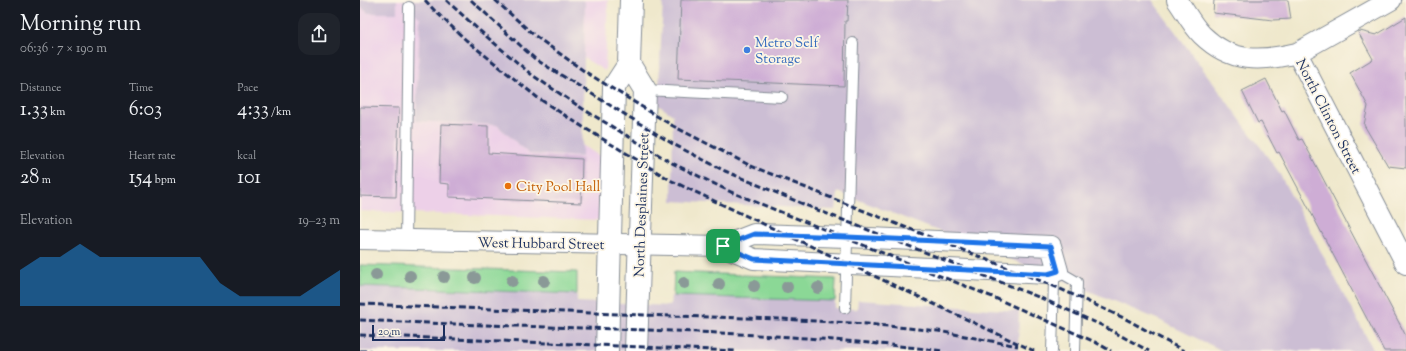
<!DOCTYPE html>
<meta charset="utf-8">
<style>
:root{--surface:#171b24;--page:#20242c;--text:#f1f3f6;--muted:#9ea1a6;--accent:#1f6fb2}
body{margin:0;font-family:"Sorts Mill Goudy",serif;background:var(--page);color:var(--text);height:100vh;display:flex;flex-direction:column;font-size:15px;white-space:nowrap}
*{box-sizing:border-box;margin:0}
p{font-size:13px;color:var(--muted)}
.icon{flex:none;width:22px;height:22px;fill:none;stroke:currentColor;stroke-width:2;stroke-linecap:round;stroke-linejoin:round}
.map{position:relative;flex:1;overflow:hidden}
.details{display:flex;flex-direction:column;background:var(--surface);width:360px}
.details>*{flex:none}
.scale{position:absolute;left:12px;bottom:10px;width:73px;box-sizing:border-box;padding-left:4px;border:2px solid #1b2f5e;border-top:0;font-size:11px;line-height:14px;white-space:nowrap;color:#1b2f5e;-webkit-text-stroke:3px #fcf5e5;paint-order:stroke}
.pin{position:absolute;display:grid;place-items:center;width:34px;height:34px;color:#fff;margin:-17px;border-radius:8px;box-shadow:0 2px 6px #0006}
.round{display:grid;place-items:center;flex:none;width:42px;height:42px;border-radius:12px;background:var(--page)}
.head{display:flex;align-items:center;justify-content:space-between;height:68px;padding:0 20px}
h1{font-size:22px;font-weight:600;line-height:30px}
.figures{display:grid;grid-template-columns:repeat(3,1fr);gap:6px;height:68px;padding:4px 20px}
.figures div{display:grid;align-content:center}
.figures b{font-size:20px;font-weight:600}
.figures small{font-size:11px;font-weight:400}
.figures p{font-size:11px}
.chart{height:112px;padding:8px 20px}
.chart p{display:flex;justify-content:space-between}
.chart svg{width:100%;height:72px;margin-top:4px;fill:var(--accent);opacity:.7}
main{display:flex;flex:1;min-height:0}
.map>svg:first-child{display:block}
.built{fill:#edd0e8}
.industrial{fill:#ccbed4}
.green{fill:#8bd896;stroke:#53847a}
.building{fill:#ceadd5}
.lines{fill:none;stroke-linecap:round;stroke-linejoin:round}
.service-casing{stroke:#858c95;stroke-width:12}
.minor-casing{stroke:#858c95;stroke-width:22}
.tertiary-casing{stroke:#858c95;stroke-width:24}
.service{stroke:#fff;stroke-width:10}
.minor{stroke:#fff;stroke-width:20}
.tertiary{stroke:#fff;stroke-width:22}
.rail{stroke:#1b2f5e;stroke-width:3;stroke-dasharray:6 3;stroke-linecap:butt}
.tree{fill:#8a9997}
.route-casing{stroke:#fff;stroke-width:8}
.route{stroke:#1a73e8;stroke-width:5}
.shop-dot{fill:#3f7fe0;stroke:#fcf5e5;stroke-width:1.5}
.food-dot{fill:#e8710a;stroke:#fcf5e5;stroke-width:1.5}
.labels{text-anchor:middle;stroke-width:3.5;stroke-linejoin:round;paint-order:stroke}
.shop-label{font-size:14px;fill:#366cbe;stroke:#fcf5e5;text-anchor:start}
.street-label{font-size:14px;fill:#1b2f5e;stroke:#fcf5e5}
.food-label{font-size:14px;fill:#c56008;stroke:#fcf5e5;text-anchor:start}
</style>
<main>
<section class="details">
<div class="head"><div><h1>Morning run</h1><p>06:36 · 7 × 190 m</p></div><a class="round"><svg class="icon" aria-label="share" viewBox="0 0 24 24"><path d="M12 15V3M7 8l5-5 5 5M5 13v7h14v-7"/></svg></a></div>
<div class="figures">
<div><p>Distance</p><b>1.33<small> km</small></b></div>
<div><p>Time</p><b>6:03</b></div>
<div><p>Pace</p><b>4:33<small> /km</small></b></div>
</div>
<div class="figures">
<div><p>Elevation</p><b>28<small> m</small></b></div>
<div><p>Heart rate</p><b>154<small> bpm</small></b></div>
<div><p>kcal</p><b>101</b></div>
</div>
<div class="chart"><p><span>Elevation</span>19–23 m</p>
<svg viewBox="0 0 160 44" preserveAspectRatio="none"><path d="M0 44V22L10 14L20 14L30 6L40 14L50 14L60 14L70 14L80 14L90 14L100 30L110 38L120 38L130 38L140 38L150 30L160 22V44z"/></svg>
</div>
</section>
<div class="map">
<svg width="1046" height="351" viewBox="0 0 1046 351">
<rect width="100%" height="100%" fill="#fcf5e5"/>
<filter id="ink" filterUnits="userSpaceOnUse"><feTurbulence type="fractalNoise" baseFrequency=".025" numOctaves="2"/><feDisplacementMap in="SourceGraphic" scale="8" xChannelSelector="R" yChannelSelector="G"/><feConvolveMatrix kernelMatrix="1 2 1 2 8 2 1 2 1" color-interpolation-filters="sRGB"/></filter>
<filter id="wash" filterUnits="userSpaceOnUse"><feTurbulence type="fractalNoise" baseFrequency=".012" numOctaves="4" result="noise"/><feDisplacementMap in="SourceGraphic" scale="16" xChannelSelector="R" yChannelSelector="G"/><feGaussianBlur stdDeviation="0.9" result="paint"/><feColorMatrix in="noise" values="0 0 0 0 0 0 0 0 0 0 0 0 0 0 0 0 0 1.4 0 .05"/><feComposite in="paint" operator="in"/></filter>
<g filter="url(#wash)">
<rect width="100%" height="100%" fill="#efe8cc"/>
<!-- built -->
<path class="built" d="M37 0H42L60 17 56 121 137 125 169 154 221 157 222 145 241 157 239 220 0 211V6L8 13H37Z
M223 0H248L245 71 224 58 225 2Z"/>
<!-- industrial -->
<path class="industrial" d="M0 0H37V13H8L0 6Z
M42 0H223L225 2 222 157 169 154 137 125 56 121 60 18Z
M303 0H792L918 171 1014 351H863L797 319 688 274 478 192 476 210 312 201 313 115 298 105Z
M0 286 217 294V302L310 306 311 296 475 301V308L497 309 498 300 659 311 658 351H0Z"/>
<!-- green -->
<path class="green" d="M0 265 217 272V294L0 286Z
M314 272 476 279 475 301 313 296Z"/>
<g id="blocks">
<!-- building -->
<path class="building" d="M321 0H488L487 21H485L484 86 318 79Z
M854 0H928L931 19 913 20 853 13Z
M1046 17V168L1028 166 1004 125 1008 106 990 73 1013 59 998 32 1000 31 1016 35Z
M906 79 922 111 924 110 939 140 942 139 949 152 1046 336V351H1024L919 152 917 153 901 122 898 123 882 91Z
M0 107 39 108 36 197 0 196Z
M81 124 128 126V153L222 159 221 203 89 197V184L79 183Z"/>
</g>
</g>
<g filter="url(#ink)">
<use href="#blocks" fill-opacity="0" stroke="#858c95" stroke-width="1"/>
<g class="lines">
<defs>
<path id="service" d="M285 90 422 97
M46 240 49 7
M485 308 493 43
M692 351 694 281 698 271 717 282 715 351"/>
<path id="minor" d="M817 0C825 11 832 25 842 35 871 63 900 62 937 53L1046 264
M937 53 1031 0
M0 239 363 246 394 259 688 274 698 271 691 246 487 237 394 234 363 246"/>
<path id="tertiary" d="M269 64 285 90 276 351
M247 351 254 87 269 64 271 0"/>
</defs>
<!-- service casing -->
<use href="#service" class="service-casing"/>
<!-- minor casing -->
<use href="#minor" class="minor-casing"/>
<!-- tertiary casing -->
<use href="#tertiary" class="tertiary-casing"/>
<!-- service -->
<use href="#service" class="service"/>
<!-- minor -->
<use href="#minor" class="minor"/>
<!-- tertiary -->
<use href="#tertiary" class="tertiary"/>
<!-- rail -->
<path class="rail" d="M65 0 75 11 106 40 178 98 223 127 312 181 674 351
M86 0 120 31 172 75 223 109 312 163 371 192 635 298 735 342 751 351
M111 0 175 59 313 144 365 171 455 209 681 298 741 325 789 351
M135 0 174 35 224 71 313 126 391 166 696 287 764 318 824 351
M0 304 310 316 421 319 507 324 578 331 658 346
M0 320C194 330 390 327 583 351
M0 335 376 351
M0 351H11"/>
</g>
<!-- trees -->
<g class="tree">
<circle cx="16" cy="275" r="6"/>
<circle cx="50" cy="276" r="6"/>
<circle cx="84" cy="277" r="6"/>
<circle cx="115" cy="278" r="6"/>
<circle cx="152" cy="281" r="6"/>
<circle cx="184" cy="281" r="6"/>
<circle cx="324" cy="283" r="6"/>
<circle cx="359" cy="284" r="6"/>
<circle cx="394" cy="286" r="6"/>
<circle cx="427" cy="287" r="6"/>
<circle cx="458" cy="288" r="6"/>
</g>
</g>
<g class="lines" filter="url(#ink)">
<defs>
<path id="route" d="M394 234 487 237 691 246 698 271 688 274 394 259 363 246Z"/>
</defs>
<!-- route casing -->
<use href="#route" class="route-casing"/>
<!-- route -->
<use href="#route" class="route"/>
</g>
<!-- markers -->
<circle class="shop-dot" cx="387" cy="50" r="4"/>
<circle class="food-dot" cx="148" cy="186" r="4"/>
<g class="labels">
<!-- shop labels -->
<g class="shop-label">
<text x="395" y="47">Metro Self<tspan x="395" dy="16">Storage</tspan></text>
</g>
<!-- street labels -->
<g class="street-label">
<text transform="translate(969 116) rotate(63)" y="5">North Clinton Street</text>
<text transform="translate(281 205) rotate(-88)" y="5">North Desplaines Street</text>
<text transform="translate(181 243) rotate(1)" y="5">West Hubbard Street</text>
</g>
<!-- food labels -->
<g class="food-label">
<text x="156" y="191">City Pool Hall</text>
</g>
</g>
</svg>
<div class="scale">20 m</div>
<div class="pin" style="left:363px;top:246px;background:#1e9e55"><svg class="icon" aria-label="arrive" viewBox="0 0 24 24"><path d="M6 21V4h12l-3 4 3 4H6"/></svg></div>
</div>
</main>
